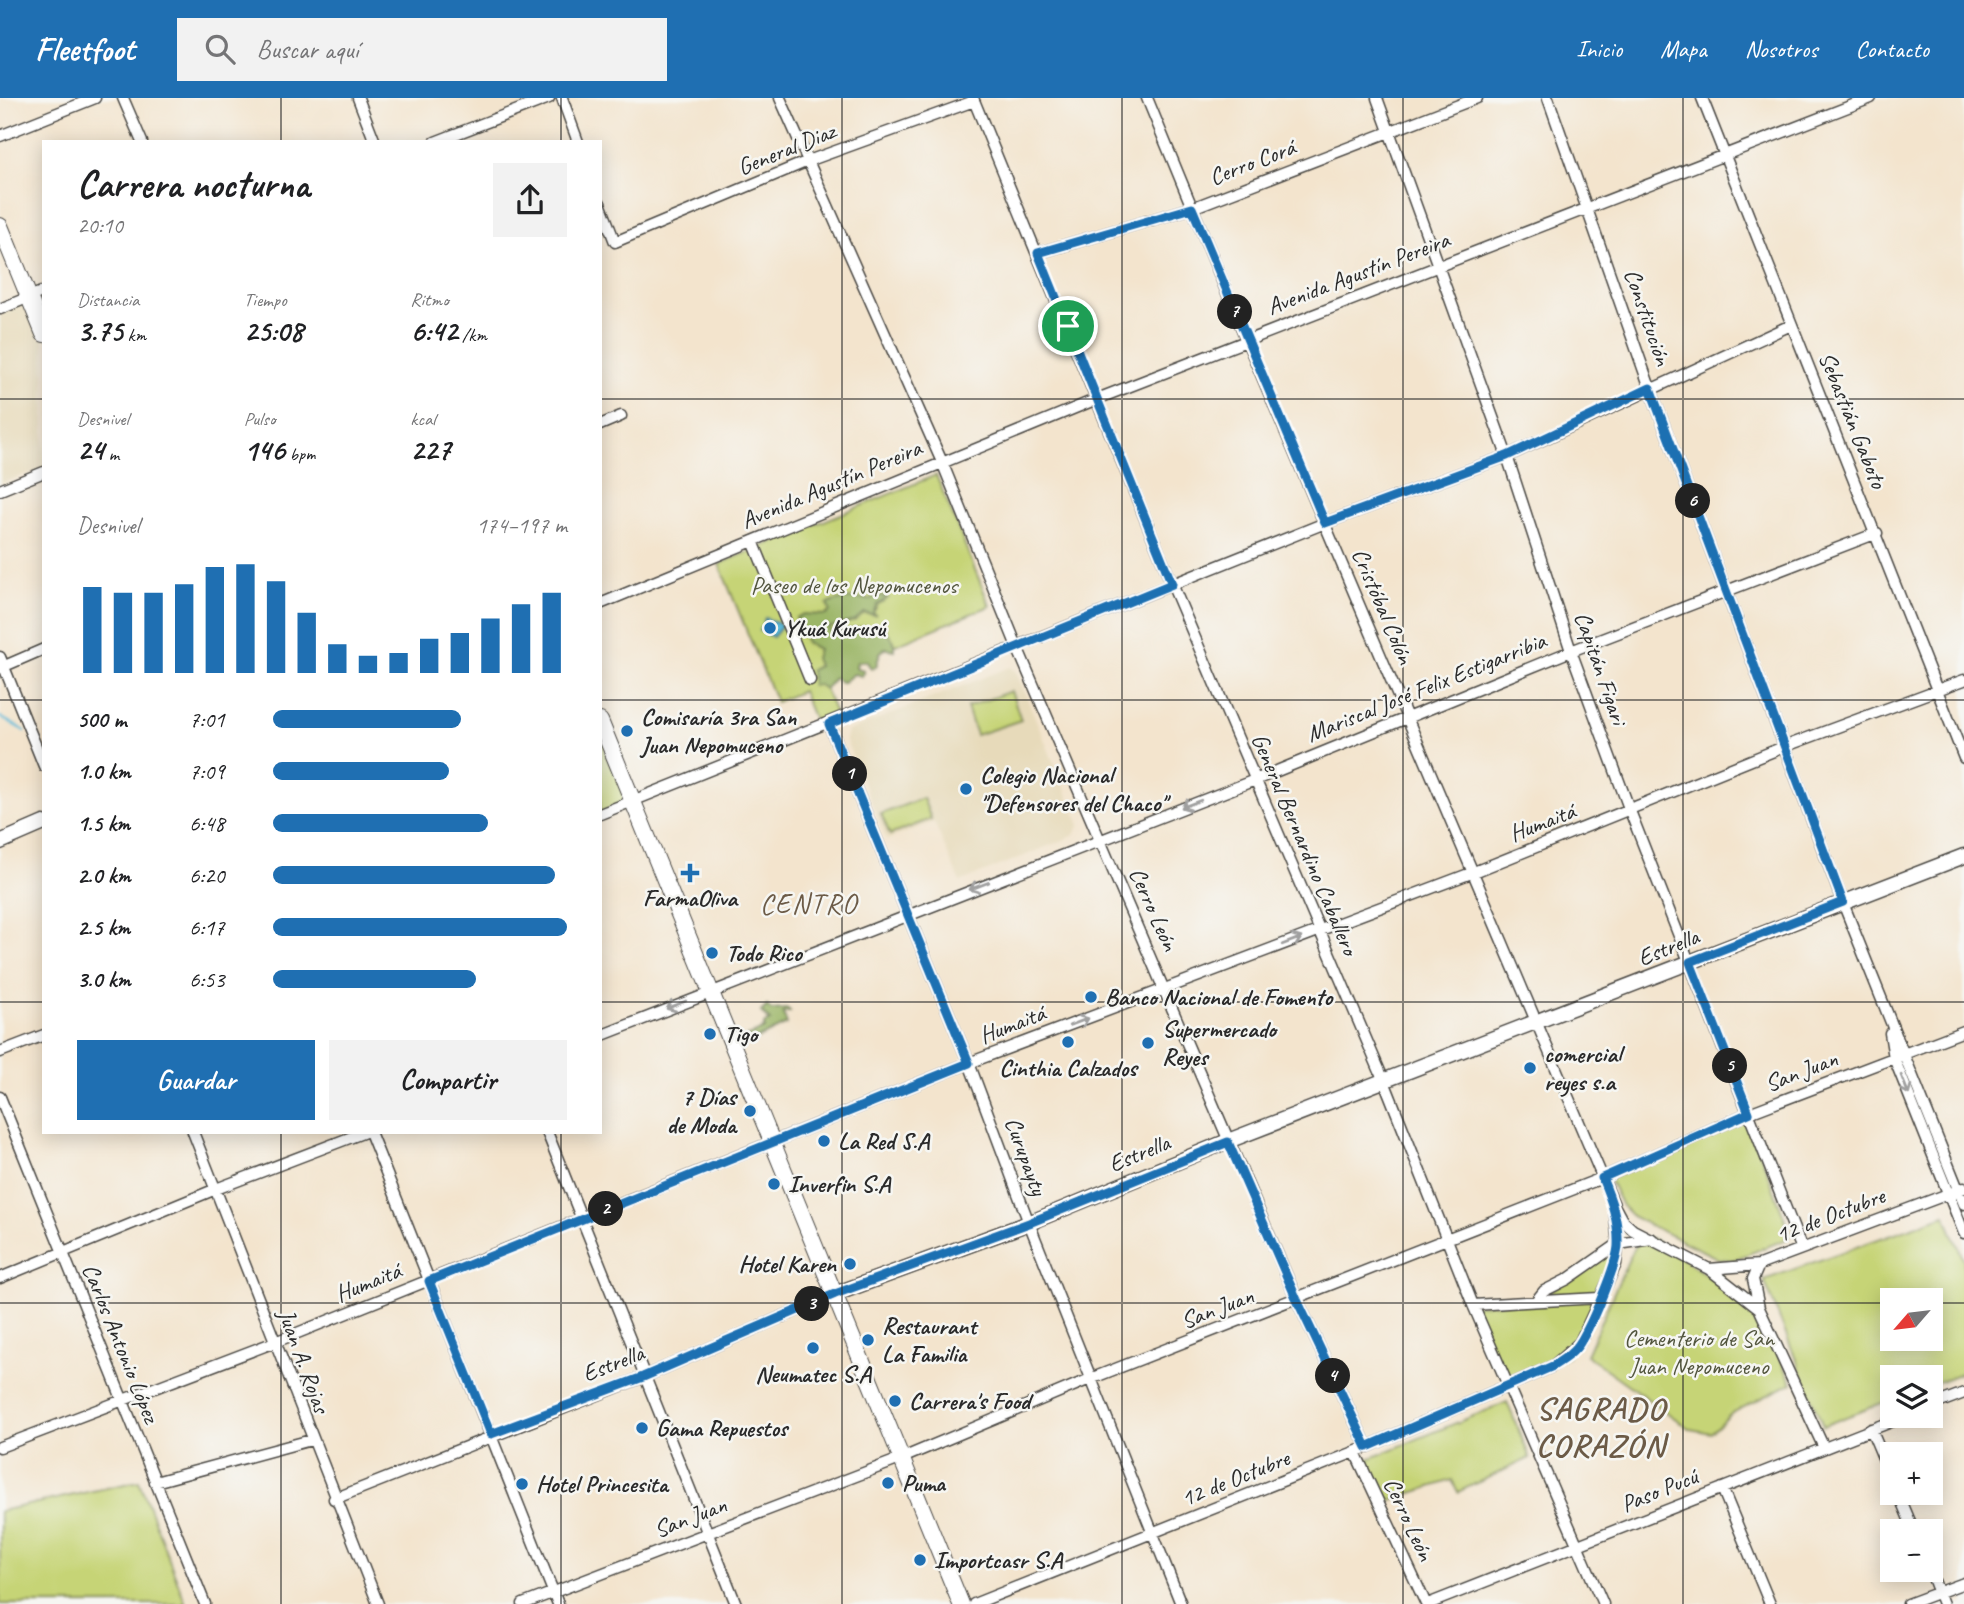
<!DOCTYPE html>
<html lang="es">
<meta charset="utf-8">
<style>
:root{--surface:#fff;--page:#f2f2f2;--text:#202124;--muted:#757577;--accent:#1f6fb2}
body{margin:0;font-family:Caveat,sans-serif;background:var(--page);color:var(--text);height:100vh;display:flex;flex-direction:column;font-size:26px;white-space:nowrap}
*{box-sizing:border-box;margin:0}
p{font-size:23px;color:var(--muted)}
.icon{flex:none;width:38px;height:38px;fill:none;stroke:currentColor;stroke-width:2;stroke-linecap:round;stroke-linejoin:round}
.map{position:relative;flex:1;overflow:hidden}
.details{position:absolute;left:42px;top:42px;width:560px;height:994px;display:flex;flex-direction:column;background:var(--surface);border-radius:0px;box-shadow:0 4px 18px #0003}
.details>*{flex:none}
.needle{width:46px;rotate:242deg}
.fabs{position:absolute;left:1880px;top:1190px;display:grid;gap:14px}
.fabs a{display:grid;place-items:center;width:63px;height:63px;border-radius:0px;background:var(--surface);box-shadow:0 4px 18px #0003;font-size:35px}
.pin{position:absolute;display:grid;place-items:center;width:60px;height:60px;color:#fff;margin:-30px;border:4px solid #fff;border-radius:50%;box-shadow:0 2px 7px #0007}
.km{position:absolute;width:35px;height:35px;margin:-18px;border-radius:50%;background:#222;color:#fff;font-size:19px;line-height:35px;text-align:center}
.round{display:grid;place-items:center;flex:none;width:74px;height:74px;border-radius:0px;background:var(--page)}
.summary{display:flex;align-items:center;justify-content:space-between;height:119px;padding:0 35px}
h1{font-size:38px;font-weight:700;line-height:52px}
.metrics{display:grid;grid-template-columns:repeat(3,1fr);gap:10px;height:119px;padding:7px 35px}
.metrics div{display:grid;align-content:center}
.metrics b{font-size:30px;font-weight:700}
.metrics small{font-size:19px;font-weight:400}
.metrics p{font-size:19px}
.chart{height:196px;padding:14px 35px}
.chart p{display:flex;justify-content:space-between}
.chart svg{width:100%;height:126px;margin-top:7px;stroke:var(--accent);stroke-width:6}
.button{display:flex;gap:14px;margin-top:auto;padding:14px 35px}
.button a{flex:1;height:80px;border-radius:0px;background:var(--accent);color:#fff;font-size:28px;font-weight:700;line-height:80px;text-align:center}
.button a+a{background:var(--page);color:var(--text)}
ul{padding:0 35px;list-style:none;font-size:23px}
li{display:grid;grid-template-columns:112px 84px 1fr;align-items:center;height:52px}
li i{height:18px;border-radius:9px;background:var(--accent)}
header{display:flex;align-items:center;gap:42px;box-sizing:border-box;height:98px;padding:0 35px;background:var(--accent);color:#fff}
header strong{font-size:33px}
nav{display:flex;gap:38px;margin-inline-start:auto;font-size:24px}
.search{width:490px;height:63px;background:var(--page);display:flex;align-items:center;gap:18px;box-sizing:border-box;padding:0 24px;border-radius:0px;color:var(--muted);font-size:26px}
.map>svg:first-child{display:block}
.built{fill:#e7daba}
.green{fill:#c6d476;stroke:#788050;stroke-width:2;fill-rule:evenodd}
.forest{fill:#9cb667;stroke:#647049;stroke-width:2}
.water{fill:#5bbad9;stroke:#437282;stroke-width:2}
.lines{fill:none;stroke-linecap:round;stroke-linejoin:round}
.stream{stroke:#5bbad9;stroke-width:2.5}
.minor-casing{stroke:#494743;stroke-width:13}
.major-casing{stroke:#494743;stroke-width:17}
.highway-casing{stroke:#494743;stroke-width:18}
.minor{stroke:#fff;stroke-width:10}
.major{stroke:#fff;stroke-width:14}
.highway{stroke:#fff;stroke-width:16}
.oneway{stroke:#a0a0a0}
.route-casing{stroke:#fff;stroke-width:14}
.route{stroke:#1f6fb2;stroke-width:9}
.grid{fill:none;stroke:#2b2b2b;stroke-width:2;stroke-opacity:0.55}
.poi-dot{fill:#1f6fb2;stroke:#f6f6f2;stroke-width:2.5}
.labels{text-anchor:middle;stroke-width:5;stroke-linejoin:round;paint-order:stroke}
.street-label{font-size:24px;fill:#2b2b2b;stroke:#f6f6f2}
.park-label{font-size:24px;fill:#52553e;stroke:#f6f6f2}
.poi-label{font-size:24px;font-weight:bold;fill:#2b2b2b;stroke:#f6f6f2;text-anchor:start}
.quarter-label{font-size:28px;letter-spacing:2px;fill:#6c5b47;stroke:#f6f6f2}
.district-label{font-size:32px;font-weight:bold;letter-spacing:2px;fill:#6c5b47;stroke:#f6f6f2}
</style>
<header>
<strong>Fleetfoot</strong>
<div class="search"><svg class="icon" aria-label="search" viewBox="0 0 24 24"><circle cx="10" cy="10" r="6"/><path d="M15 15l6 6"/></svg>Buscar aquí</div>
<nav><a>Inicio</a><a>Mapa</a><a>Nosotros</a><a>Contacto</a></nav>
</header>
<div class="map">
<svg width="1964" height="1506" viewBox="0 0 1964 1506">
<rect width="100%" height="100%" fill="#f6f6f2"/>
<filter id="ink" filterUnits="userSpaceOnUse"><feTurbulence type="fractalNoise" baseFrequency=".0143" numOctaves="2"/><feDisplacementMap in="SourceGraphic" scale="14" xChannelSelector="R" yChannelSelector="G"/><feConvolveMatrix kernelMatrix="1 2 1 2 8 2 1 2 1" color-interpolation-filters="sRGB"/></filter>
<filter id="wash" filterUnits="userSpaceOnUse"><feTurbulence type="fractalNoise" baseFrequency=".00686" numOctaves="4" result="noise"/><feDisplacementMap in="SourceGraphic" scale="28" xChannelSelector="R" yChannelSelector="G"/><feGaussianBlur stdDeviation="1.57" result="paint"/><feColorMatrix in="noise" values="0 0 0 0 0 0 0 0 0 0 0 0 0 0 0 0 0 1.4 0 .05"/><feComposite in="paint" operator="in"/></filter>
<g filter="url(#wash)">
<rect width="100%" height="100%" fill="#f3e4cd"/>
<!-- built -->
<path class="built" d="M27 203 44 243V370L0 386V214Z
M1010 569 1016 574 1080 727 1073 738 960 784 934 724 887 742 845 640 848 633Z"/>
<!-- green -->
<path class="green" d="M936 377 990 508 820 578 835 616 815 624 802 593 776 604 719 466Z
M1011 593 1021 622 976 637 967 609Z
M600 627 631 703 600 715Z
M923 700 931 721 890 737 881 716Z
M1745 1023 1749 1026 1791 1137 1787 1141 1733 1162 1719 1161 1633 1119 1622 1108 1609 1081Z
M1945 1117 1964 1162V1274L1930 1287V1279H1892V1301L1823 1328 1764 1182ZM1892 1202H1930V1241H1892Z
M1652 1140 1758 1212 1792 1285 1732 1315 1711 1335 1690 1331 1586 1257 1636 1145Z
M1611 1152 1616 1166 1568 1258 1509 1288 1473 1207 1536 1203Z
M1507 1304 1530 1360 1458 1394 1452 1382 1385 1404 1366 1362Z
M139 1383 186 1506H0V1413Z"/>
<!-- forest -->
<path class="forest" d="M876 496 888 500 877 507 873 515 876 517 864 515 854 523 829 530 831 535 865 528 885 531 894 543V552L885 550 880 555 876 569 871 570 866 563 857 564 856 570 864 572 862 578 854 576 842 585 834 580 825 591 817 586 812 588 810 572 818 568 815 560 818 551 806 545 796 520 803 516 826 517 830 513 827 506C839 501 856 498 870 502Z
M767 908 771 912 788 911 790 914 783 915 787 926 749 945 746 939 764 931V926L770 923 761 914Z"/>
<!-- water -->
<path class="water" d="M765 520 783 527 773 539 760 533Z"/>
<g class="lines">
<!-- stream -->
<path class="stream" d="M0 619 25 633"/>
</g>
</g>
<g filter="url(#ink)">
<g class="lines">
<defs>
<path id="minor" d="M123 0 142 44
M358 0 375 44
M562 0 578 44
M780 0 942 364 1018 551 1297 1202 1367 1349
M973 0 1172 486 1384 983 1473 1207 1603 1506
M1147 0 1247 243 1615 1109 1622 1122 1633 1132 1709 1171 1759 1210
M1377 0 1507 358 1571 553 1630 713 1801 1149
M1548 0 1650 290 1843 805 1964 1106
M1702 0 1964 660
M0 38 95 0
M435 44 549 0
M600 105 615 144 808 63 974 3
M1038 155 1192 110 1477 0
M0 211 44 193
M600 327 621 318
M0 392 44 374
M753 443 810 582
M600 506 1097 301 1871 0
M0 559 44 668
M0 570 44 551
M829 626 969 965 1029 1125 1181 1506
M600 716 1325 425 1507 358 1791 227
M1890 935 1894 960 1964 1135
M600 938 1255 682 1571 553 1877 435
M0 954 44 937
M0 999 205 1506
M193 1034 378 1506
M370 1034 558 1506
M547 1034 736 1506
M1759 1167 1753 1181 1759 1210 1824 1350
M1709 1171 1759 1167 1964 1090
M0 1180 216 1091 365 1034
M1536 1203 1544 1193 1568 1181 1618 1146 1652 1141
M1473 1207 1599 1200
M1930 1308 1964 1295
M1871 1331 1892 1381
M0 1349 275 1244 969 965 1474 774 1786 648 1964 582
M1355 1354 1426 1506
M155 1384 311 1342
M1722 1390 1770 1506
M1898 1395 1914 1433
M334 1401 643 1279 835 1196
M1930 1472 1943 1506
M523 1506 900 1361 1090 1281 1602 1080 1749 1015 1964 933
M974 1506 1367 1349 1553 1268 1580 1244 1616 1166 1618 1146 1615 1116
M1428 1506 1906 1318
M1908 1506 1964 1485"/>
<path id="major" d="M0 744 44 725
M835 1196 1029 1125 1228 1043 1964 758"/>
<path id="highway" d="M0 128 44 236
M600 623 961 1506"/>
</defs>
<!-- minor casing -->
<use href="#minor" class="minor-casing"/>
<!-- major casing -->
<use href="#major" class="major-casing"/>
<!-- highway casing -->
<use href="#highway" class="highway-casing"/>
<!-- minor -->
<use href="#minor" class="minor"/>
<!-- major -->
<use href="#major" class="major"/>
<!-- highway -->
<use href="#highway" class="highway"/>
</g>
<!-- one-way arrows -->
<defs><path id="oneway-shaft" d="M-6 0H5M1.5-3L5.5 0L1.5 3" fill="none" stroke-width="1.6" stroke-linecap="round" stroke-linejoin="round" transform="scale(1.75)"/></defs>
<g class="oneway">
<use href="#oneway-shaft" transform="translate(1191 706) rotate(159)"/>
<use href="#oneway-shaft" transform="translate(979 788) rotate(159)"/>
<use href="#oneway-shaft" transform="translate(1292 843) rotate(-21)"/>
<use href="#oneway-shaft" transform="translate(676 907) rotate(158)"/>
<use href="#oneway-shaft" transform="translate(1079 924) rotate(-21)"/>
<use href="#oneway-shaft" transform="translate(1905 987) rotate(68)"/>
</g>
</g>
<g class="lines" filter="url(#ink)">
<defs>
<path id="route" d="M1192 110 1325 425 1507 358 1650 290 1843 804 1690 864 1749 1015 1602 1080C1611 1101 1619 1123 1618 1148 1617 1166 1592 1225 1581 1243 1575 1254 1564 1261 1553 1268L1367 1349 1297 1202 1228 1044 1029 1125 835 1196 643 1279 491 1336 429 1183 969 965 829 626 1172 486 1038 155Z"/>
</defs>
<!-- route casing -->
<use href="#route" class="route-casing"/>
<!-- route -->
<use href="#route" class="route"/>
</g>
<!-- grid -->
<path class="grid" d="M281 0V44M561 0V44M842 0V1506M1122 0V1506M1403 0V1506M1683 0V1506M0 301H44M600 301H1964M0 602H44M600 602H1964M0 904H44M600 904H1964M281 1034V1506M561 1034V1506M0 1205H1892M1930 1205H1964"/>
<!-- markers -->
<g class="poi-dot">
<circle cx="770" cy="530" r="7"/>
<circle cx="627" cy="633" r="7"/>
<circle cx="966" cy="691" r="7"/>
<path d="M686.5 764.5h7v7h7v7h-7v7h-7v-7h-7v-7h7z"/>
<circle cx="712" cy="855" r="7"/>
<circle cx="1091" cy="899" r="7"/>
<circle cx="710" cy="936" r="7"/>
<circle cx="1068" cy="944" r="7"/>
<circle cx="1148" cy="945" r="7"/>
<circle cx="1530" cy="970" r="7"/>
<circle cx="750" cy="1013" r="7"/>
<circle cx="824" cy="1043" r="7"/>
<circle cx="774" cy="1086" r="7"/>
<circle cx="850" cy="1166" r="7"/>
<circle cx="868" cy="1242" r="7"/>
<circle cx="813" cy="1250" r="7"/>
<circle cx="895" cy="1303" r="7"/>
<circle cx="642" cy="1330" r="7"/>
<circle cx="888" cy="1385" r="7"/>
<circle cx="522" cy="1386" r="7"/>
<circle cx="920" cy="1462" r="7"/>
</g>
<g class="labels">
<!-- street labels -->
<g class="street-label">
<text transform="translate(786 51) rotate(-22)" y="8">General Diaz</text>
<text transform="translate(1252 64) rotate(-21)" y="8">Cerro Corá</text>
<text transform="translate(1358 175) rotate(-21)" y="8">Avenida Agustín Pereira</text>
<text transform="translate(1648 219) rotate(71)" y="8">Constitución</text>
<text transform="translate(1853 322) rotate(68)" y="8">Sebastián Gaboto</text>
<text transform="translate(831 386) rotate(-23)" y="8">Avenida Agustín Pereira</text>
<text transform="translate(1383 508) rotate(67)" y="8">Cristóbal Colón</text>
<text transform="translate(1601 570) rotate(71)" y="8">Capitán Figari</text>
<text transform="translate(1426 589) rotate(-22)" y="8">Mariscal José Felix Estigarribia</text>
<text transform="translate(1542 724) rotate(-21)" y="8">Humaitá</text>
<text transform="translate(1305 746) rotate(67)" y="8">General Bernardino Caballero</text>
<text transform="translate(1154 811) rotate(66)" y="8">Cerro León</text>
<text transform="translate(1668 849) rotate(-22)" y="8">Estrella</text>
<text transform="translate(1012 926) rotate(-21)" y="8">Humaitá</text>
<text transform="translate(1801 973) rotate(-21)" y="8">San Juan</text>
<text transform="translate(1139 1055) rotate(-22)" y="8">Estrella</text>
<text transform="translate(1026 1058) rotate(70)" y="8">Curupayty</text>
<text transform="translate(1830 1117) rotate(-21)" y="8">12 de Octubre</text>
<text transform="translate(368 1184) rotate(-22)" y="8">Humaitá</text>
<text transform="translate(1217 1210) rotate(-21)" y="8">San Juan</text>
<text transform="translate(121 1245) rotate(68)" y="8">Carlos Antonio López</text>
<text transform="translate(304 1263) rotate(70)" y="8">Juan A. Rojas</text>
<text transform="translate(613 1265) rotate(-21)" y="8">Estrella</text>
<text transform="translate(1235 1380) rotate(-22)" y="8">12 de Octubre</text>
<text transform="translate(1659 1392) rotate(-22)" y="8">Paso Pucú</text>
<text transform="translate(690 1419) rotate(-21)" y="8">San Juan</text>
<text transform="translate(1409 1421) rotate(65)" y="8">Cerro León</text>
</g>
<!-- park labels -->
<g class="park-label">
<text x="854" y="495">Paseo de los Nepomucenos</text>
<text x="1699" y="1248">Cementerio de San<tspan x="1699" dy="28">Juan Nepomuceno</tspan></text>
</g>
<!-- poi labels -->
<g class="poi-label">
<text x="784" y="538">Ykuá Kurusú</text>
<text x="641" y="627">Comisaría 3ra San<tspan x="641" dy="28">Juan Nepomuceno</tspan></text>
<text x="980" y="685">Colegio Nacional<tspan x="980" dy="28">"Defensores del Chaco"</tspan></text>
<text x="690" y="808" text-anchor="middle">FarmaOliva</text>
<text x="726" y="863">Todo Rico</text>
<text x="1105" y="907">Banco Nacional de Fomento</text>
<text x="1162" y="939">Supermercado<tspan x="1162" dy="28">Reyes</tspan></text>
<text x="724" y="944">Tigo</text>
<text x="1544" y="964">comercial<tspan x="1544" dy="28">reyes s.a</tspan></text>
<text x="1068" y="978" text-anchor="middle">Cinthia Calzados</text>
<text x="736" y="1007" text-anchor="end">7 Días<tspan x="736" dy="28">de Moda</tspan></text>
<text x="838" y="1051">La Red S.A</text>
<text x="788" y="1094">Inverfin S.A</text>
<text x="836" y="1174" text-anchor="end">Hotel Karen</text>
<text x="882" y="1236">Restaurant<tspan x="882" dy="28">La Familia</tspan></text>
<text x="813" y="1284" text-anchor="middle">Neumatec S.A</text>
<text x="909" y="1311">Carrera's Food</text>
<text x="656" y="1338">Gama Repuestos</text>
<text x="902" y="1393">Puma</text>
<text x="536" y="1394">Hotel Princesita</text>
<text x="934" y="1470">Importcasr S.A</text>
</g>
<!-- quarter labels -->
<g class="quarter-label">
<text x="809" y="815">CENTRO</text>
</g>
<!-- district labels -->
<g class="district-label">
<text x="1601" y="1321">SAGRADO<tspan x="1601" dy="37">CORAZÓN</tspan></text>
</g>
</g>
</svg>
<div class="fabs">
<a><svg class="needle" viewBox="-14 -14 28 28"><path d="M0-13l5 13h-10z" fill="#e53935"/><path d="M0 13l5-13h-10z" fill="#757577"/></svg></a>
<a><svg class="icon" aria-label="layers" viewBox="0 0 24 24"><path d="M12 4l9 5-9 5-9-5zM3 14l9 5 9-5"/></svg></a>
<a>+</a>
<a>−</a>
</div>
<div class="pin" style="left:1068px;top:228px;background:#1e9e55"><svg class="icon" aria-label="arrive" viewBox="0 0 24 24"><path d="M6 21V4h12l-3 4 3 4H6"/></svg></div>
<b class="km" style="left:850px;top:676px">1</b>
<b class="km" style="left:606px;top:1111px">2</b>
<b class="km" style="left:812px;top:1206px">3</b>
<b class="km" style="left:1333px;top:1278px">4</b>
<b class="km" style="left:1730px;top:968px">5</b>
<b class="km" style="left:1693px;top:403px">6</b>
<b class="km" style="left:1235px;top:214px">7</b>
<section class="details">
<div class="summary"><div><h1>Carrera nocturna</h1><p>20:10</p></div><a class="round"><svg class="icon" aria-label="share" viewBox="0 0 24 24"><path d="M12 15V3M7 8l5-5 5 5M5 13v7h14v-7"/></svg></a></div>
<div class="metrics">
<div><p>Distancia</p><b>3.75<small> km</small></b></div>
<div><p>Tiempo</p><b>25:08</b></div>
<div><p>Ritmo</p><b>6:42<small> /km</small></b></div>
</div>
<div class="metrics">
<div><p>Desnivel</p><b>24<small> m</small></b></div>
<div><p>Pulso</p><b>146<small> bpm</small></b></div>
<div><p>kcal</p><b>227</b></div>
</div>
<div class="chart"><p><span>Desnivel</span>174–197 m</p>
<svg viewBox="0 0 160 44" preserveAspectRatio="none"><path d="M5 44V14M15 44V16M25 44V16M35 44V13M45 44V7M55 44V6M65 44V12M75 44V23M85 44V34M95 44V38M105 44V37M115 44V32M125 44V30M135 44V25M145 44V20M155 44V16"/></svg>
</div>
<ul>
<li><b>500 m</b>7:01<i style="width:64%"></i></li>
<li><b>1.0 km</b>7:09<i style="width:60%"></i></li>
<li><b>1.5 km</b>6:48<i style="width:73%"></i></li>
<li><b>2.0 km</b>6:20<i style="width:96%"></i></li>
<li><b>2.5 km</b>6:17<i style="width:100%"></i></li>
<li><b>3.0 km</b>6:53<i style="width:69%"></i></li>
</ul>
<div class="button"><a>Guardar</a><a>Compartir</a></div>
</section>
</div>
